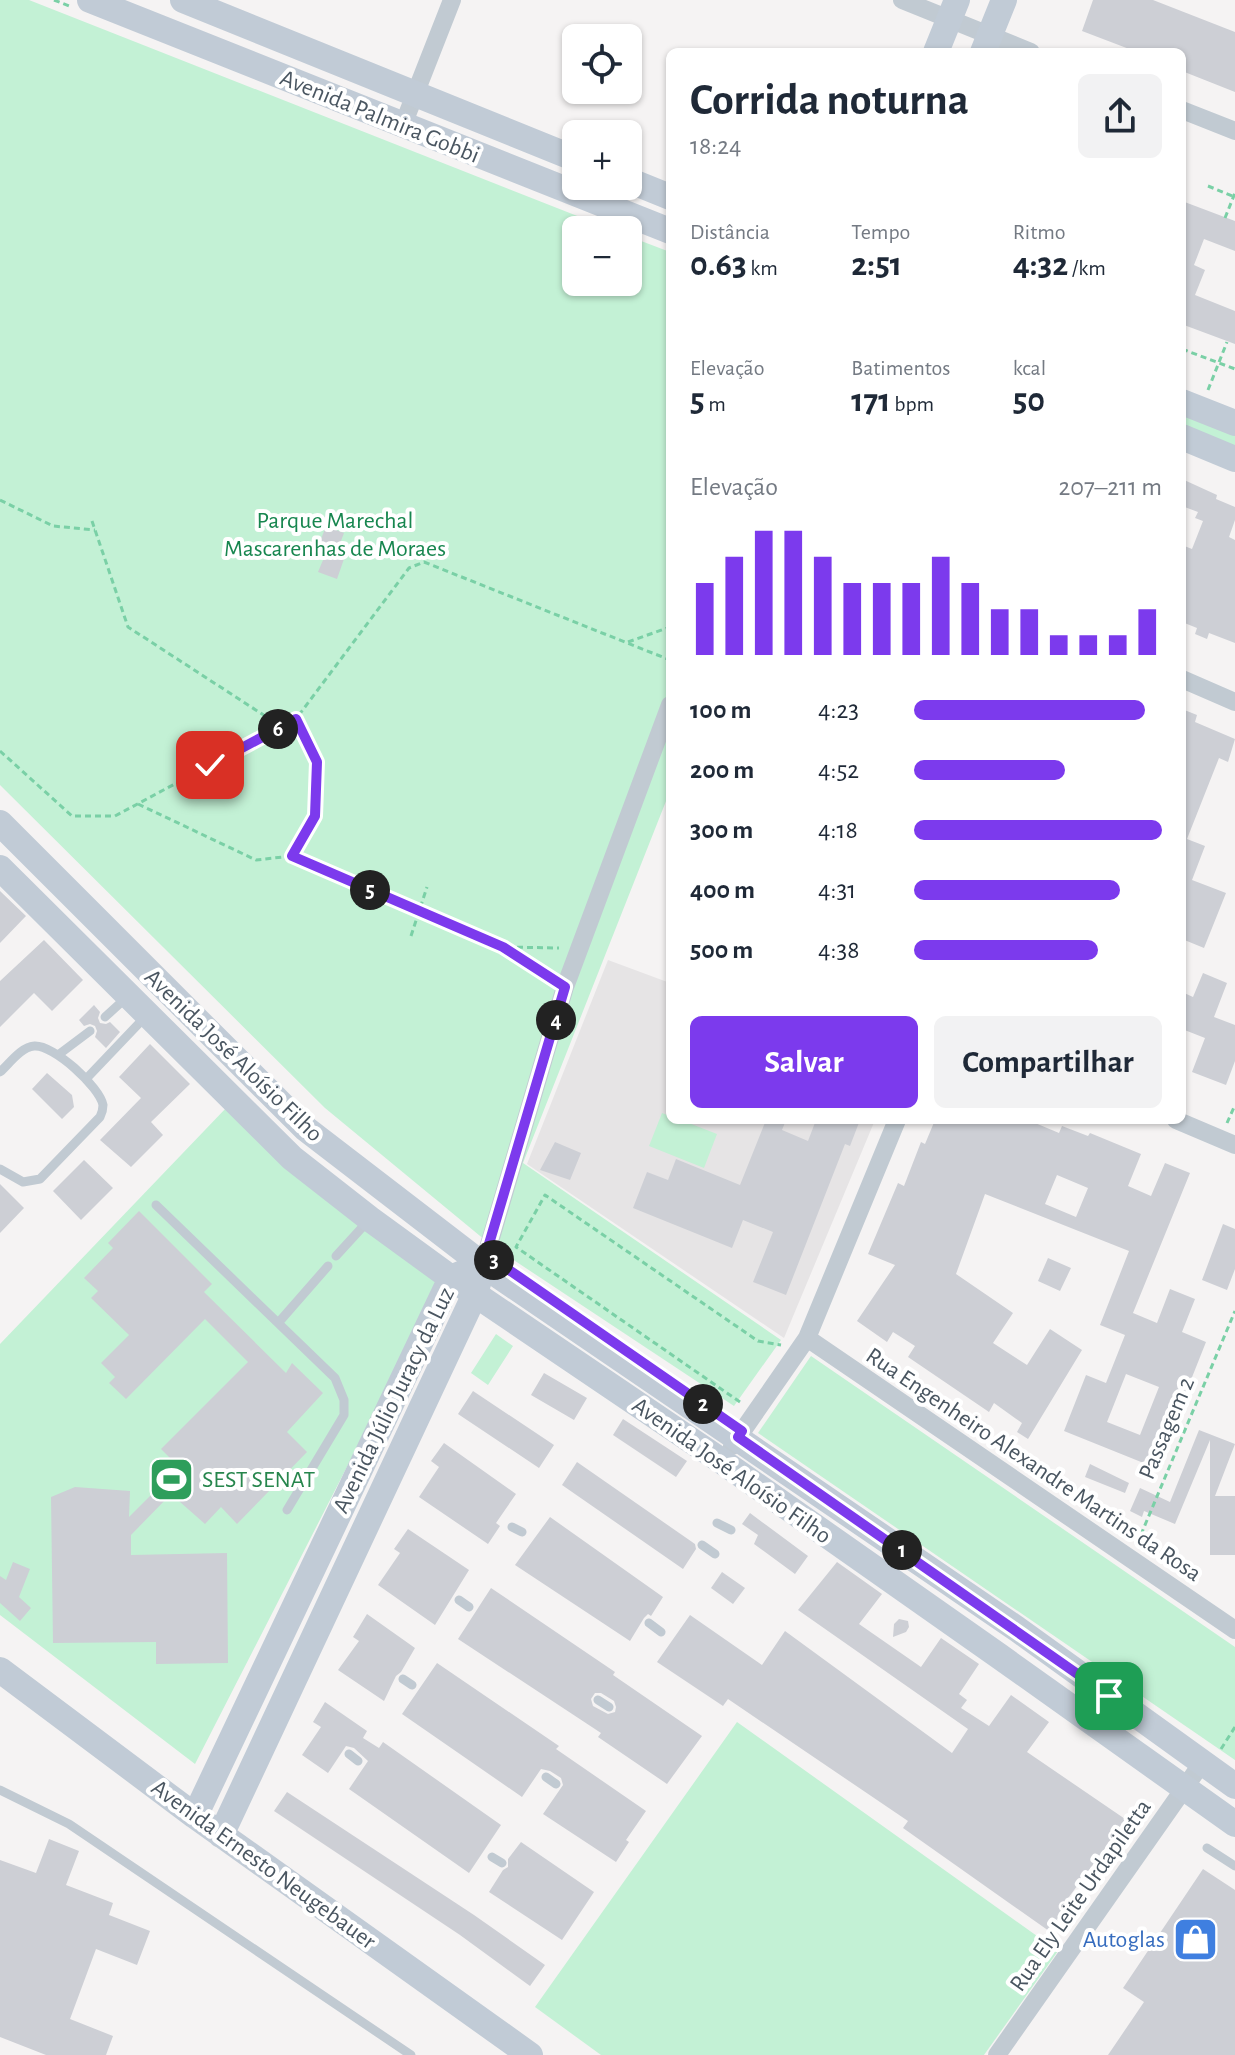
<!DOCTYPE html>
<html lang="pt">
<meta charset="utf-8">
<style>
:root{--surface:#fff;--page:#f2f2f3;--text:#1f2937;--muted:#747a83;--accent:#7c3aed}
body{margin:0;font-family:"Alegreya Sans",sans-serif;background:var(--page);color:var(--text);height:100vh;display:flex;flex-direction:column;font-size:30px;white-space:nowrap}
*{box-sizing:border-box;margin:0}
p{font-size:26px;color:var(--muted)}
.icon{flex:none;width:44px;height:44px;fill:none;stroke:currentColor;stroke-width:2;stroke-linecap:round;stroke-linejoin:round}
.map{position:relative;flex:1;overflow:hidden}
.panel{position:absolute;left:666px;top:48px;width:520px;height:1076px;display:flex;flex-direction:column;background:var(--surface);border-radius:12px;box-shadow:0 2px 6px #0004}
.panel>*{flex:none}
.buttons{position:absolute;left:562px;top:24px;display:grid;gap:16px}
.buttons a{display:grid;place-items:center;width:80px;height:80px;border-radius:12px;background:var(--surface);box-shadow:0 2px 6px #0004;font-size:40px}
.pin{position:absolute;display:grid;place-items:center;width:68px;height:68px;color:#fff;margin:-34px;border-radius:16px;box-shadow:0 4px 12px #0006}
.km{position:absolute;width:40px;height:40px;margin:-20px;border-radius:50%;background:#222;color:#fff;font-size:22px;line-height:40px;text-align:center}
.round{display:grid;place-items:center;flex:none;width:84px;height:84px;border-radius:12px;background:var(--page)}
.summary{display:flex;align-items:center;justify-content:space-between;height:136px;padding:0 24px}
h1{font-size:44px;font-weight:600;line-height:60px}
.figures{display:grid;grid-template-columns:repeat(3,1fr);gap:12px;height:136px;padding:8px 24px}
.figures div{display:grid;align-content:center}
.figures b{font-size:34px;font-weight:600}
.figures small{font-size:22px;font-weight:400}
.figures p{font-size:22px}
.chart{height:224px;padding:16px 24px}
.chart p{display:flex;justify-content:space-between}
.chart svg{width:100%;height:144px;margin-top:8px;stroke:var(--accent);stroke-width:6}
.cta{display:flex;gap:16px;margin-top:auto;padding:16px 24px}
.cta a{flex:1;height:92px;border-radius:12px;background:var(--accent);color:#fff;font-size:32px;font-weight:600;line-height:92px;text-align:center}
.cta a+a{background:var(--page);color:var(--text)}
ul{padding:0 24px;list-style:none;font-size:26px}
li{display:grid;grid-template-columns:128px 96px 1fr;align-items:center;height:60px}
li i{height:20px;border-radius:10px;background:var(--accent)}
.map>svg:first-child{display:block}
.education{fill:#e6e4e5}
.green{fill:#c3f1d5}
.building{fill:#cdcfd5;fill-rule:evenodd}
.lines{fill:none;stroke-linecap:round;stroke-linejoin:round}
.path{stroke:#7ad0a6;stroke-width:3;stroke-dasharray:6 4;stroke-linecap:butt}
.lane{stroke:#c1cad2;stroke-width:9}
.street{stroke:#c1cad2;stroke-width:18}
.secondary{stroke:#c1cbd6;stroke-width:26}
.route-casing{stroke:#fff;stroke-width:16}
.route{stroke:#7c3aed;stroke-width:10}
.labels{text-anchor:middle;stroke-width:8;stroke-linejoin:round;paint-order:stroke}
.street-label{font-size:24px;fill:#4a5661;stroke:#fff}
.park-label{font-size:24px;fill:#17864f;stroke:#fff}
.leisure-label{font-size:24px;fill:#27864d;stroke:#fff;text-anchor:start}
.shop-label{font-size:24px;fill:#366cbe;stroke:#fff;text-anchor:end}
</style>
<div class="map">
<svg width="1235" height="2055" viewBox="0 0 1235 2055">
<rect width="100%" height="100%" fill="#f5f3f3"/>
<!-- education -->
<path class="education" d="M608 960 670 983V1120H875L784 1338 527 1164Z"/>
<!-- green -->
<path class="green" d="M0 0H29L613 230H576V282H628V236L670 252V791L523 1163 781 1340 734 1406 491 1245 325 1108 0 785Z
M1182 413 1235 434V448L1182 426Z
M227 1107 442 1281 195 1764 0 1615V1344Z
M662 1113 670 1116V1120H681L717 1134 704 1168 649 1146Z
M496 1334 513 1346 488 1385 471 1373Z
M811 1356 1235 1647V1760L758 1433Z
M737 1722 1058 1951 984 2055H601L535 2007Z"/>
<!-- building -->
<path class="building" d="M1093 0H1153L1235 32V92L1182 71V52H1137L1082 31Z
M1182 201 1235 221V251L1204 239 1194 265 1205 270 1195 295 1235 311V344L1184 325 1182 326Z
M1182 479 1217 495 1216 499 1235 507V520L1229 537 1235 540V643L1209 633 1207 639 1195 634 1197 628 1182 622V545L1192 549 1203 521 1195 518 1198 512 1182 506Z
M326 526 344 533 336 554 318 547Z
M326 553 344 559 337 579 318 572Z
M1182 709 1197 715 1195 722 1235 739 1228 762 1219 758 1187 839 1205 846 1192 880 1226 893 1204 948 1182 939Z
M0 891 26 916 0 943Z
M44 940 83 980 52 1011 34 993 0 1027V981Z
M1203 973 1227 983 1214 1017 1235 1025V1061L1226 1085 1192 1072 1205 1038 1182 1029V992L1193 997Z
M94 1005 100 1012 98 1018 100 1023 106 1024 110 1022 120 1032 106 1048 95 1037 97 1031 95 1026 90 1024 84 1026 79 1020Z
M150 1044 190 1084 151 1122 163 1135 131 1167 100 1140 141 1098 119 1077Z
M47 1073 72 1095 74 1107 62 1119 32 1089Z
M766 1120H786L782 1130 808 1141 816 1120H860L850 1146 845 1144 786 1295 753 1282 773 1232 743 1220 732 1248 633 1208 647 1172 668 1180 676 1159 740 1185Z
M935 1120H1028L1059 1133 1062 1126 1088 1136 1090 1133 1141 1154 1128 1186 1151 1196 1165 1163 1190 1173 1133 1313 1157 1323 1170 1289 1195 1299 1182 1332 1206 1342 1156 1468 1064 1431 1086 1375 1106 1383 1125 1335 1100 1325 1129 1251 985 1194 956 1274 1013 1313 993 1343 1027 1365 1050 1329 1082 1350 1028 1439 1017 1432 1022 1423 994 1403 989 1412 908 1357 915 1346 893 1332 887 1342 857 1321 895 1265 868 1254 898 1183 904 1186 921 1142 925 1144ZM1057 1175 1088 1188 1076 1217 1045 1204ZM1126 1374 1159 1387 1140 1435 1107 1422Z
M555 1142 581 1153 570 1180 540 1170Z
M84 1160 113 1188 81 1220 53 1191Z
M0 1184 24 1208 0 1233Z
M139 1211 212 1284 204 1292 286 1373 292 1363 323 1393 287 1432 307 1452 237 1524 221 1507 205 1524 171 1494 131 1535V1555L227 1553 228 1663 156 1664V1642L53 1643 51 1497 75 1487 130 1491 129 1517 179 1467 161 1449 248 1362 205 1319 126 1399 109 1383 115 1377 101 1363 129 1335 91 1298 98 1291 84 1278 113 1248 108 1243Z
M1223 1224 1235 1229V1269L1227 1290 1202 1280Z
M1048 1258 1071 1268 1060 1291 1038 1281Z
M544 1373 587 1398 574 1420 531 1395Z
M473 1391 554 1445 539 1468 458 1414Z
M623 1419 687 1461 676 1477 613 1435Z
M1199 1430 1235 1444 1215 1496H1235V1555H1210V1440L1175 1524 1144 1511 1142 1517 1130 1511 1140 1488 1170 1502Z
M444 1443 516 1494 496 1523 500 1526 488 1544 419 1497 439 1467 431 1461Z
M577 1462 695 1544 696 1549 683 1569 562 1485Z
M1090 1464 1129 1483 1125 1493 1085 1477Z
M750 1513 808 1556 795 1574 754 1544 758 1535 742 1524Z
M550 1517 663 1597 651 1616 648 1614 644 1618 630 1641 515 1565Z
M408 1529 469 1570 435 1625 378 1585 400 1553 394 1549Z
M13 1562 30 1569 19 1597 31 1608 20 1621 0 1603V1576L6 1580Z
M837 1562 882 1594 859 1624 921 1667 941 1638 979 1664 959 1694 967 1700 961 1708 989 1726 1011 1695 1049 1722 1027 1752 1128 1821 1114 1841 1112 1839 1060 1909 1063 1911 1049 1931 903 1828 908 1821 728 1699 723 1706 657 1662 690 1615 762 1665 785 1631 952 1753 968 1729 798 1610Z
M722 1572 745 1588 733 1604 711 1588Z
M491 1588 615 1672 613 1675 702 1736 667 1784 598 1737 601 1733 458 1639ZM595 1693H601L614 1701 616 1707 615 1712 608 1714 593 1706 591 1699Z
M367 1614 415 1648 401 1672 396 1676 384 1701 338 1670 359 1641 353 1637Z
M899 1619 908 1621 909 1627 906 1632 893 1637 894 1624Z
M437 1663 559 1746 556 1749 646 1811 626 1840 629 1842 616 1862 543 1814 563 1785 561 1778 550 1771 541 1769 522 1797 402 1714Z
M325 1702 367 1731 363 1738 379 1748 383 1742 501 1825 469 1873 349 1789 368 1761 354 1748 346 1746 328 1773 302 1755 321 1727 313 1722Z
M287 1792 474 1915 545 1965 530 1986 460 1935 274 1811Z
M49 1839 79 1851 66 1885 113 1903 109 1915 150 1931 137 1965 96 1949 70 2019 113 2036 106 2055H46L0 2037V1860L36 1873Z
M521 1842 594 1892 562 1940 489 1892 503 1870 508 1867V1859Z
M1203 1869 1235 1890V2055H1108L1144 2002 1123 1988Z"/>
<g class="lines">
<!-- path -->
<path class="path" d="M54 0 69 6
M1208 186 1235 197
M1225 218 1235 193
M1182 329 1184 325
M1182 349 1235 369
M1208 390 1227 342
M0 500 53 526 95 530
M92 521 128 627 282 727
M628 642 670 627
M296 719 317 762 315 816 292 856 503 947 552 978
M0 751 72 816H115L296 719 409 568 424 562 670 660
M138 804 256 860 292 856
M411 936 427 887
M507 947 559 948
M1227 1123 1235 1105
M740 1402 516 1247 545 1195 758 1341 781 1345
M1137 1544 1235 1311
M1221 1749 1235 1727"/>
<!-- lane -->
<path class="lane" d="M105 1017 127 997
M58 1055 90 1031
M0 1072C9 1064 21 1047 34 1046 53 1044 100 1087 103 1105 103 1110 102 1113 100 1117L40 1179 23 1182 0 1169
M86 1079 147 1015
M156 1205 335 1378 344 1400V1415L287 1510
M336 1256 368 1221
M279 1322 328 1266
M717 1523 731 1530
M512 1527 522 1532
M702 1545 715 1554
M459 1600 469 1607
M649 1623 661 1632
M403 1679 412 1685
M598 1700 609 1707
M349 1754 358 1761
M546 1777 556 1784
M0 1790 69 1824 411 2055
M1207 1848 1235 1866
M492 1857 502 1863"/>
<!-- street -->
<path class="street" d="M902 0 1031 52
M1182 110 1235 131
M403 125 452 0
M1182 679 1235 702
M1176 1120 1235 1145
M483 1265 565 987 670 705
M807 1338 1235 1630
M732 1446 807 1338 897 1120
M997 2055 1202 1763"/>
<!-- secondary -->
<path class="secondary" d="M90 0 670 231
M183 0 576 159
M936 52 957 0
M983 52 1004 0
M628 180 670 197
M1182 402 1235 423
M1182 437 1235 459
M0 823 306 1129 483 1265 1017 1629 1235 1786
M0 868 292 1158 370 1219 451 1278 723 1462 999 1656 1235 1824
M0 1670 195 1816 530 2055
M195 1816 451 1278 465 1272
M221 1835 475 1294 479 1280"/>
</g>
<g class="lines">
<defs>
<path id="route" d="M210 765 296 719 317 762 315 816 292 856 503 947 565 987 486 1254 742 1431 738 1437 1109 1696"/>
</defs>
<!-- route casing -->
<use href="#route" class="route-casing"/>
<!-- route -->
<use href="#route" class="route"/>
</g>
<!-- icons -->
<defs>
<symbol id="stadium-square" viewBox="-11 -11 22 22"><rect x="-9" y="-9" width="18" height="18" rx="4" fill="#2e9e5b" stroke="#fff"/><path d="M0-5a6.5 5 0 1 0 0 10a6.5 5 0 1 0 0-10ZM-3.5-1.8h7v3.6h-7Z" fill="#fff"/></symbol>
<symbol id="shop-square" viewBox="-11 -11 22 22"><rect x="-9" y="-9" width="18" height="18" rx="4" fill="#3f7fe0" stroke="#fff"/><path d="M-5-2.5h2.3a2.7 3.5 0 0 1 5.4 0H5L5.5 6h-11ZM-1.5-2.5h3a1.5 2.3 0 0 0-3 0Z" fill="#fff"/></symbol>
</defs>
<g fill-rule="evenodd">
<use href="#stadium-square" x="146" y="1454" width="51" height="51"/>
<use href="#shop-square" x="1170" y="1914" width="51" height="51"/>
</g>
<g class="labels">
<!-- street labels -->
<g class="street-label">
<text transform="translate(380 116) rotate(22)" y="8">Avenida Palmira Gobbi</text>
<text transform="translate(234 1055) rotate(44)" y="8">Avenida José Aloísio Filho</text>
<text transform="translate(393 1400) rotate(-64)" y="8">Avenida Júlio Juracy da Luz</text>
<text transform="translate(1166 1428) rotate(-67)" y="8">Passagem 2</text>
<text transform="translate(1034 1464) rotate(34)" y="8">Rua Engenheiro Alexandre Martins da Rosa</text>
<text transform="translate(732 1470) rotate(35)" y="8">Avenida José Aloísio Filho</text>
<text transform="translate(264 1864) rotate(36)" y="8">Avenida Ernesto Neugebauer</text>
<text transform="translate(1080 1895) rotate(-55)" y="8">Rua Ely Leite Urdapiletta</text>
</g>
<!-- park labels -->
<g class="park-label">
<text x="335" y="528">Parque Marechal<tspan x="335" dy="28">Mascarenhas de Moraes</tspan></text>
</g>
<!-- leisure labels -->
<g class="leisure-label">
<text x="202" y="1487">SEST SENAT</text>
</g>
<!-- shop labels -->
<g class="shop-label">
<text x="1165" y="1947">Autoglas</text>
</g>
</g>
</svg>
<div class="buttons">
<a><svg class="icon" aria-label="locate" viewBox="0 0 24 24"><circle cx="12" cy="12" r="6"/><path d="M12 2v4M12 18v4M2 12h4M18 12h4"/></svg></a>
<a>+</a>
<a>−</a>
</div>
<div class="pin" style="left:1109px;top:1696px;background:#1e9e55"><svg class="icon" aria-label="arrive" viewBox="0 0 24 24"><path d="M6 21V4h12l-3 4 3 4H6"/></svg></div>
<div class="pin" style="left:210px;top:765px;background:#d93025"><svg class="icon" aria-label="check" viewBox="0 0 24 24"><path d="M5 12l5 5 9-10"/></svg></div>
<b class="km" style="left:902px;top:1550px">1</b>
<b class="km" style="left:703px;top:1404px">2</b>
<b class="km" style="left:494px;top:1260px">3</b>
<b class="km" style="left:556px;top:1020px">4</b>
<b class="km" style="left:370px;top:890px">5</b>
<b class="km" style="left:278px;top:729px">6</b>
<section class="panel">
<div class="summary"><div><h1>Corrida noturna</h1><p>18:24</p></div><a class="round"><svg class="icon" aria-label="share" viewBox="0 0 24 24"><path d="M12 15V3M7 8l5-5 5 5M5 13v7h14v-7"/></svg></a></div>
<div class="figures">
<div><p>Distância</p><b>0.63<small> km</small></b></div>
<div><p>Tempo</p><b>2:51</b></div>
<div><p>Ritmo</p><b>4:32<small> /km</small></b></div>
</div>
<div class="figures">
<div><p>Elevação</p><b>5<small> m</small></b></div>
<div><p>Batimentos</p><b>171<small> bpm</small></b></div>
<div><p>kcal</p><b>50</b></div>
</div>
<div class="chart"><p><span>Elevação</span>207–211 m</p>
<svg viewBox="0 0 160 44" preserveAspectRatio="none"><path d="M5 44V22M15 44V14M25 44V6M35 44V6M45 44V14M55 44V22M65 44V22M75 44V22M85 44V14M95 44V22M105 44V30M115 44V30M125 44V38M135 44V38M145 44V38M155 44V30"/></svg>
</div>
<ul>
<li><b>100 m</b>4:23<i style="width:93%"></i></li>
<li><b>200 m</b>4:52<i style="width:61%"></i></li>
<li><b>300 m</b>4:18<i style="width:100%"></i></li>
<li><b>400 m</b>4:31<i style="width:83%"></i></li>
<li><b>500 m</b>4:38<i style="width:74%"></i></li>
</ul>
<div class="cta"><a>Salvar</a><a>Compartilhar</a></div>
</section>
</div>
